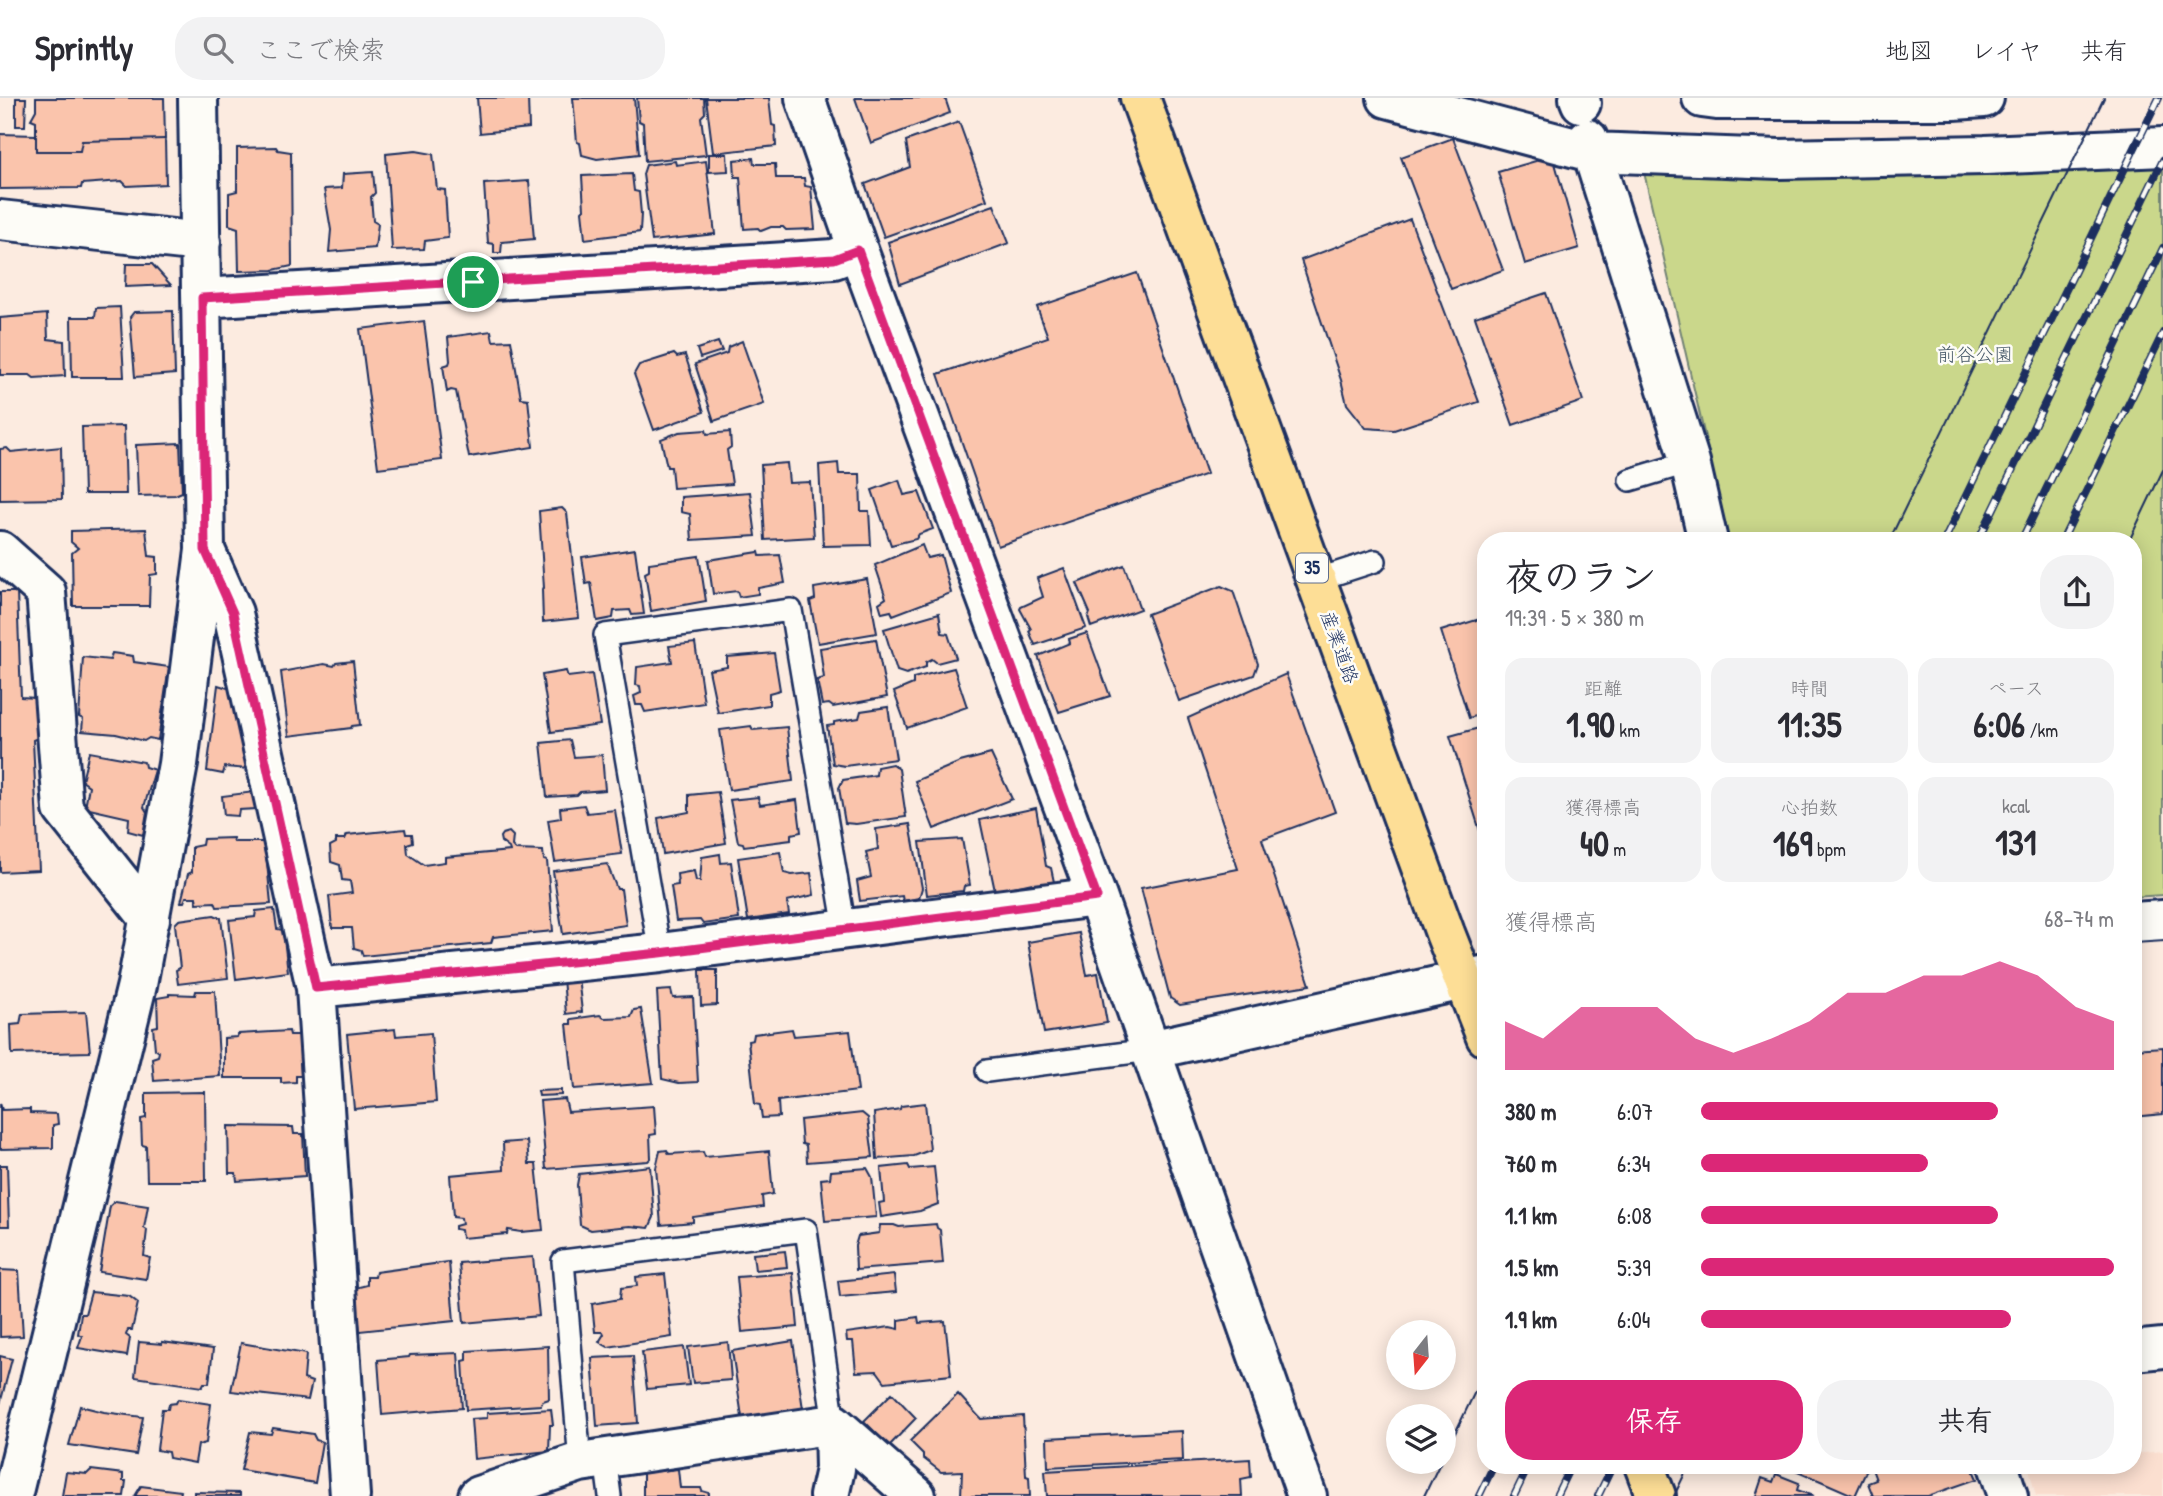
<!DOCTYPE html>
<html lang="ja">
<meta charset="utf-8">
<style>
:root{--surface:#fff;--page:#f2f2f3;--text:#2b2b33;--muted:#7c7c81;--line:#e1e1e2;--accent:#db2777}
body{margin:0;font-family:"Patrick Hand","Klee One",sans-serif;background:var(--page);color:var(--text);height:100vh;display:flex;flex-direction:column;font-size:26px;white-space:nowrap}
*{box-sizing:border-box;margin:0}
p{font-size:23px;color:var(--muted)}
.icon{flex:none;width:38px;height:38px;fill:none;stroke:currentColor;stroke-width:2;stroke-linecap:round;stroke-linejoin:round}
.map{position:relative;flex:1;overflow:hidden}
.sheet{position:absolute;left:1477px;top:434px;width:665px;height:942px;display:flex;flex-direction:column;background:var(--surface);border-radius:28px;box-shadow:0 4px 18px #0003}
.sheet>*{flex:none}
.needle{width:46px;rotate:197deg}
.tools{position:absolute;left:1386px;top:1222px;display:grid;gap:14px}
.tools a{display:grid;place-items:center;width:70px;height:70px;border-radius:50%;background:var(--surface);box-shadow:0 4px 18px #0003;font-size:35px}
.pin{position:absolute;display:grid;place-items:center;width:60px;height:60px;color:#fff;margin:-30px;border:4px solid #fff;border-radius:50%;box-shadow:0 2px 7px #0007}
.round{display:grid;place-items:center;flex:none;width:74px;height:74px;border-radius:28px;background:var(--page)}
.summary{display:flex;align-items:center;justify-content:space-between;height:119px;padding:0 28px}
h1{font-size:38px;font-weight:700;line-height:52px}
.metrics{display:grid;grid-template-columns:repeat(3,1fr);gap:10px;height:119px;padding:7px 28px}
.metrics div{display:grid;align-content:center;border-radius:18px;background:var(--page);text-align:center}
.metrics b{font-size:35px;font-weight:700}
.metrics small{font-size:19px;font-weight:400}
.metrics p{font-size:19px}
.chart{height:196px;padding:14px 28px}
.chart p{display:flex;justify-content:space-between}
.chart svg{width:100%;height:126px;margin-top:7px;fill:var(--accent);opacity:.7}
.action{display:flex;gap:14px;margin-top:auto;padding:14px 28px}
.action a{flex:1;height:80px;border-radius:28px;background:var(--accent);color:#fff;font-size:28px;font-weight:700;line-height:80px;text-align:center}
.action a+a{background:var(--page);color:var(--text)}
ul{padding:0 28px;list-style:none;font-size:23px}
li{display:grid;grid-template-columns:112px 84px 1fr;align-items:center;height:52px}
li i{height:18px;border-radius:9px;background:var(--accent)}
header{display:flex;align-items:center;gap:42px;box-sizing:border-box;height:98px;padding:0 35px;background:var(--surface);border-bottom:2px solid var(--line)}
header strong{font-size:33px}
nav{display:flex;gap:38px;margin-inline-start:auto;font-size:24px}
.search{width:490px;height:63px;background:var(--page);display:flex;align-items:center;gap:18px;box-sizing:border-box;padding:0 24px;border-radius:28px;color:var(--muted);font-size:26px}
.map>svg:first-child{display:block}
.built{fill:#fbdfd0}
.green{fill:#cad78b;stroke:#728374;stroke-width:2}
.building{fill:#fac4ac;stroke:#1b2f5e;stroke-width:2}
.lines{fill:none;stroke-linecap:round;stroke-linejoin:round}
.lane-casing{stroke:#1b2f5e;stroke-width:26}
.street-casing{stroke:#1b2f5e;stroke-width:44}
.primary-casing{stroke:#1b2f5e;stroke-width:44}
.lane{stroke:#fdfcf7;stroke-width:21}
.street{stroke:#fdfcf7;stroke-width:38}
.primary{stroke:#fdde96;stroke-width:38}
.tram{stroke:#1b2f5e;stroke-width:2}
.rail-casing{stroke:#1b2f5e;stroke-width:8}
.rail{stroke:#fdfcf7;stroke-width:5;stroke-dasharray:16;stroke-linecap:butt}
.route-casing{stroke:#fff;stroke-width:14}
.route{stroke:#db2777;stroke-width:9}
.labels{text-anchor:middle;stroke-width:5;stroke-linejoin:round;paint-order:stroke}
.shield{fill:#fdfcf7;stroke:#5f6c8c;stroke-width:2}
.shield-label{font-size:18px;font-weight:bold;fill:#1b2f5e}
.park-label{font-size:19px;fill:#475969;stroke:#fdfcf7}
.street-label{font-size:19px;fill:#1b2f5e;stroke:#fdfcf7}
</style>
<header>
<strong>Sprintly</strong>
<div class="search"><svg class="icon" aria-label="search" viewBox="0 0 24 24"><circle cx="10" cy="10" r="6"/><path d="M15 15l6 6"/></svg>ここで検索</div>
<nav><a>地図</a><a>レイヤ</a><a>共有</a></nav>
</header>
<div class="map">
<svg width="2163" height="1398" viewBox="0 0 2163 1398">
<rect width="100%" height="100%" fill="#fcebe0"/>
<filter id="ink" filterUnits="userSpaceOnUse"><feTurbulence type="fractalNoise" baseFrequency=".0143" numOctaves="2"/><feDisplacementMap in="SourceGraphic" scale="14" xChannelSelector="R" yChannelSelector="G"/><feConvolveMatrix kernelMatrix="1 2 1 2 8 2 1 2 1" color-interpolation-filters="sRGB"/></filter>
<g filter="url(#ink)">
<!-- built -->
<path class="built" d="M2163 1353V1398H2036L2028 1367H2133V1356Z"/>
<!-- green -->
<path class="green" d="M2163 68V797L2133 799V443H1729L1643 70Z"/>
<!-- building -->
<path class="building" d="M16 0H26L25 28H16Z
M36 0H164L165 41 82 43 80 53H36V23L31 21 36 12Z
M477 0H528L529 30 480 35Z
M573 0H634L639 56 597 61 582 57 580 45 577 44Z
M637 0H704L705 15 701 19 706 57 645 63 643 25 639 23Z
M706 0H769L772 27 775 28 776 48 713 55Z
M855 0H945L950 15 871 45Z
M959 24 987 102 884 139 865 86 910 69 906 43Z
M0 36 36 37V53H80L82 43 165 41 166 86 127 88 122 83 82 86 81 90 0 91Z
M1453 40 1503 172 1451 191 1401 59Z
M276 49 278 52 291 54 292 168 273 172 239 173 238 130 229 127V95L237 93V50Z
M416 53 433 56 437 91 445 92 448 140 425 143 424 151 392 152 386 56Z
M709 56H727L728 73 709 74Z
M1553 58 1579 150 1525 166 1498 74Z
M753 60 754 66H775L776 80H804L805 88 811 89 815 131 786 132 783 129H771L761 133 758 130 744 131 740 79H735L734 62Z
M675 63 676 67 706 63 715 136 652 143 643 76 646 67Z
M373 74 375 95 371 99 373 123 378 126 375 150 329 154 331 132 324 91 342 90 343 76Z
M632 76 634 93 639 94 641 116 640 134 585 141 582 113 584 111 582 78Z
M529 83 534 141 502 144 501 155H494V146L488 145 484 86Z
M994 107 1009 145 900 186 888 144Z
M1410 121 1479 304 1394 332 1366 330 1347 306 1341 282 1301 162Z
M126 166H152L171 187 125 189Z
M1137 175 1207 376 998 448 938 276 1048 239 1037 209Z
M1546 195 1583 303 1513 327 1475 219Z
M120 209 124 279H72L71 219H95L96 210Z
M173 213 175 276 135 279 130 219 134 214Z
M47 216 48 241 64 243 65 278 34 280 30 277H0V220Z
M424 223 442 362 378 370 360 231Z
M491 233 493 243 511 242 521 300 528 301 533 349 469 359 456 293 451 292 447 294 443 268 449 266 450 263 448 239Z
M742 243 764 306 714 323 695 266 727 255 728 249Z
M718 244 722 253 700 260 697 251Z
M674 256 677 259 685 257 704 314 654 332 634 276 639 267Z
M124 328 126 396H84L82 329Z
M706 332 707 336 730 334 731 349 727 352 732 386 673 390 671 369H667L661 341 679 334Z
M180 345 182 394 175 397 138 398 136 347Z
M61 349 62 401 0 402V351L7 350 11 354Z
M787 365 789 385 810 384 814 439 765 442 761 367Z
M838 365 839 376H860L861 413H869L871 447 823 448 819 367Z
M899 382 904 397 919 394 933 431 919 436 916 441 891 447 872 392Z
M750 394 756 438 692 442 690 416 681 414V399Z
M562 410 567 415 579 520 543 524 542 491 544 490 539 413Z
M146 431 149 458 157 459V476L150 477 149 508H73L72 455 78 450 71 444V433Z
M922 447 927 460 941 457 951 495 893 517 891 513 882 515 879 505 886 500 875 467Z
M635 451 644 516 632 517 630 512 614 513 613 520 597 523 591 485 586 486 582 459Z
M759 454 760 458 780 457 785 485 758 490V496L739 499 737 493 713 496 708 462Z
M699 458 706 503 651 513 645 475 649 473V465Z
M1124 467 1140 511 1091 529 1088 519 1090 515 1077 485Z
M1064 470 1086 530 1035 547 1029 533 1031 531 1020 511 1021 509 1043 499 1037 480Z
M867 481 877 535 818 545 810 503 815 501 814 490Z
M1221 488 1233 493 1258 566 1254 577 1179 603 1147 516Z
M0 494H17L21 599 36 600 38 640 33 642 39 772 0 774Z
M939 515 942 535 948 536 956 560 937 565 932 561 926 564V569L906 576 897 573 884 531Z
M1486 519V615L1469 620 1441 533Z
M1087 535 1110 598 1059 614 1038 558 1070 545 1069 541Z
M876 541 887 599 833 609 829 606 822 607 817 582 824 580 820 550Z
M695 545 704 605 645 614 642 607H636L634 598 641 595 640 588 636 587 637 569 672 564 669 548Z
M112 555 133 558 134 564 169 569 158 642 149 640 144 643 116 636 82 633 83 621 79 619 83 559 110 562Z
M774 555 780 592 769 595V607L718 615 709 572 727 569V559Z
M353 563 360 627 352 628 351 630 289 638 281 574 324 566 334 568 336 565Z
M954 570 967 609 907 630 894 594 913 586V580Z
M566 573 568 579 592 576 600 627 551 634 542 577Z
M1286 576 1335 714 1262 741 1310 887 1180 907 1170 900 1141 790 1238 771 1188 620Z
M218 587 231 591 248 671 225 669 223 676 207 673Z
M888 609 896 661 845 668 833 666 827 628 834 627V624L859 620 861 613Z
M751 628 753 632 787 629 793 683 729 692 720 632Z
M1486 628V752L1450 638Z
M570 642 574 659 602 657 605 692 580 694 577 697 547 699 541 645Z
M89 654 144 664 145 669 155 672 144 709 147 714 143 737 128 733 129 720 85 710 89 688 82 683Z
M991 656 1012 701 934 731 915 683 960 664Z
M892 666 899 671 906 719 856 726 845 725 839 690 843 682 876 677 877 669Z
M254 694 256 711 239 712 238 718 224 717 222 698Z
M718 694 726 745 663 756 658 720 689 714V697Z
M758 699 760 707 797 702 801 734 791 736V742L744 748 743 745 738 744 730 702Z
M584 707 587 715 615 712 622 756 555 764 548 722 561 720 560 710Z
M1036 710 1046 768 1051 770 1054 784 1036 788 1032 785 995 793 980 722Z
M910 726 922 790 919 800 903 803 902 798 860 803 857 783 871 779 866 754 878 751 876 731Z
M405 731 406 736H412L413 744 407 746 408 756 424 767 445 764V759L510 753 509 750 501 744 500 739 502 736 509 734 513 738 512 748 516 752 543 753 544 762 547 763 553 833 493 839 491 845 363 858 361 852 354 850 352 830H332L329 798 352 795 350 783 342 782 340 767 331 764 330 748 336 745V741H345L347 737Z
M233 740 234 744H265L271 806 217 809 215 804 197 805 196 799H186L184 804H181L188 776 192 774V749L202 747 203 741Z
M962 741 970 787 964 788 963 793 927 797 920 744Z
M780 754 784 775 792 777 811 775 814 797 787 803 789 816 748 822 738 760Z
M720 756 721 765 731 764 739 821 703 826 700 822 676 823 671 788 678 787 677 776 694 773 696 783H700L702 759Z
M607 766 617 791H621L626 827 563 836 553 773Z
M274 811 277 831 283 832 288 874 236 881 229 822 255 819 256 813Z
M214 817 221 820 228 880 178 886 176 872 180 870 175 826 179 822Z
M1079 835 1087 877 1098 875 1107 925 1044 935 1028 844Z
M700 872H717V907L701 908Z
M578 878 582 914 566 916 563 880Z
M671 892 673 900 693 899 698 984 679 985 662 981 657 893Z
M196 893H215L220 978 154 983 152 960 158 958 159 954 155 951 153 929 158 928 157 900 169 898V896L195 897Z
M641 911 653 985 574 991 567 926H571V921L600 917 604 920 631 919 634 912Z
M86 914 90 954 12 956 11 927 20 926 22 916Z
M395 931 396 938 431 935 436 1004 354 1011 347 936Z
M792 931 794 938 850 933 858 993 778 1003 779 1019 762 1020 760 1007 755 1006 748 943 753 942 754 936Z
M289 933 290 937H300L301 978H296V984L281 985V980H224V940L237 939 238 936Z
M2163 949V1016L2133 1019V951Z
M561 992V997L539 998 538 993Z
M205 994 206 1083H147L146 1048 142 1047 141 1021 146 1020V995Z
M565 1001 568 1014 654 1008 656 1036 650 1037 651 1060 648 1063 546 1071 540 1003Z
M0 1005 2 1012 30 1011V1015L57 1016 58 1026 53 1027V1050L0 1051Z
M925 1005 930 1052 914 1058 877 1061 874 1015 900 1011 901 1008Z
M862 1015 868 1020 873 1059 807 1064 806 1047 802 1046 800 1022Z
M228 1028 293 1029 294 1036H303L305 1078 237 1083 236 1075H229Z
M527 1043 529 1066H536L543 1132 521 1134 508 1132 507 1136 462 1140 461 1132 455 1131V1128L462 1126 461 1120 453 1119 450 1077 504 1072 503 1045Z
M667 1052 669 1056 703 1054 705 1059 769 1053 773 1096 762 1098 763 1109 693 1119V1124L661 1127 656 1070 660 1053Z
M0 1067H7L9 1128H0Z
M908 1067 910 1071 934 1069 938 1106 920 1113 881 1119 879 1105 884 1104 881 1070Z
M650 1068 654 1119 649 1130 630 1128 591 1132 580 1127 577 1087 579 1076Z
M867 1070 872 1079 876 1119 825 1123 821 1081 830 1080 831 1073Z
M115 1103 148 1108 144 1130 147 1132 144 1158 150 1160 146 1181 99 1174 110 1108Z
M936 1126 937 1130 940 1132 943 1165 856 1172 855 1148 858 1138 879 1135 880 1127H894L899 1129Z
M785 1153 787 1169 755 1172 753 1156Z
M533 1159 539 1218 464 1225 459 1165Z
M449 1164 454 1223 360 1233 355 1190 367 1187V1179H375L376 1174Z
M0 1172 19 1173 23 1238 0 1239Z
M793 1175 798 1229 742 1234 737 1179Z
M665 1176 672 1239 608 1249 599 1244 604 1236 603 1234H595L592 1206 620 1201 621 1190 637 1188 636 1179Z
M894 1177 896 1194 840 1199 838 1183Z
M91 1194 129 1198 138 1205 132 1232H128L126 1237 130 1240 127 1258 78 1250 82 1238 78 1236 81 1216H85Z
M918 1219 919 1225 945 1223 951 1277 885 1284 877 1273 856 1274 853 1243H847L846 1235 890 1229 899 1231V1222Z
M793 1243 803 1311 742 1319 732 1253Z
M139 1244 162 1246V1244L213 1251 209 1285H204L202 1289 135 1279Z
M728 1244 731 1282 693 1285 688 1249Z
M241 1245 306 1256 304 1281 312 1284 308 1302 231 1293Z
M548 1248 549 1301 543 1303 541 1307 466 1312 463 1263 467 1262V1253Z
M684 1249 689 1287 647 1291 642 1254Z
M458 1255 462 1310 382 1317 378 1262 409 1259 410 1257Z
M0 1258 12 1261 0 1306Z
M633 1258 638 1325 597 1328 592 1260Z
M892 1295 916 1320 889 1348 864 1323Z
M958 1296 981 1321 1023 1318 1026 1378 1029 1379 1030 1398H961L962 1373 941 1374 923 1360V1356L910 1343Z
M178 1301 211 1306 206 1345 198 1347 195 1365 169 1360 168 1354 157 1352 162 1311H168L169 1306 176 1305Z
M80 1308 104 1314 143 1319 136 1357 69 1347Z
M551 1311 553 1327H550L549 1353 474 1361 471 1321 487 1320V1315Z
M273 1330 313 1336 316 1342 322 1344 315 1385 241 1372 250 1334 271 1336Z
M1182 1333 1183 1362 1048 1369 1047 1340Z
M1250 1361 1251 1379 1241 1381 1242 1398H1047L1045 1373Z
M1784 1367H1869L1855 1398Z
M1885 1367H1971L1977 1381 1928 1398H1873L1868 1385 1876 1382 1872 1371Z
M678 1371 680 1390H701L702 1393 709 1395V1398H643V1375Z
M91 1372 123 1376V1383H126L124 1398H62L66 1374 87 1376Z
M1776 1376 1799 1385 1797 1392 1814 1398H1756L1762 1380 1773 1384Z
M141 1388 181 1393 180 1398H135Z
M194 1394 240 1395V1398H194Z"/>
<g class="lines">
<defs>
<path id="lane" d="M1630 382 1690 364
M1316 482 1375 463
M660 855 605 537 791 512 845 831
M987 973 1150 952
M605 1360 610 1398
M580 1364 563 1163 806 1132 834 1326"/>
<path id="street" d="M805 0 858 152 1097 799 1307 1398
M1387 0 1591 54 1779 61 1985 57 2163 49
M1579 0 1581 5
M1702 0 1717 2H1954L1984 0
M1588 41 1690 364 1708 443
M0 122 201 144
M202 200 834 161 858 152
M205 452 233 515 316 890 660 855 1097 799
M0 453 46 494 63 711 150 821
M2133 824 2163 822
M316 890 350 1398
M1150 952 1486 877
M2133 1253 2163 1250
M1998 1367 2008 1398
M12 1398 137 887 178 666 205 452 198 0
M478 1398 580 1364 834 1326 916 1398
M829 1398 835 1371 834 1326"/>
<path id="primary" d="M1140 0 1445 835 1486 939
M1644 1367 1656 1398"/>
</defs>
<!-- lane casing -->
<use href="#lane" class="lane-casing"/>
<!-- street casing -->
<use href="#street" class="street-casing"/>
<!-- primary casing -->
<use href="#primary" class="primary-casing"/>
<!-- lane -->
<use href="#lane" class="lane"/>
<!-- street -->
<use href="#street" class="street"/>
<!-- primary -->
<use href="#primary" class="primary"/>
<!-- tram -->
<path class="tram" d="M1889 443 2104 0
M2129 443 2163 372
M1444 1358 1486 1271
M1424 1398 1441 1363
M1674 1398 1689 1367"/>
<defs>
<path id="rail" d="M1944 443 2159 0
M1978 443 2163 62
M2021 443 2163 150
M2062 443 2163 235
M1479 1398 1494 1367
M1514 1398 1529 1367
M1556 1398 1571 1367
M1598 1398 1613 1367"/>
</defs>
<!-- rail casing -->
<use href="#rail" class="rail-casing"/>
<!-- rail -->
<use href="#rail" class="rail"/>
</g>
</g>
<g class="lines" filter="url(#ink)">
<defs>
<path id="route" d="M858 152 1097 799 660 855 316 890 233 515 205 452 202 200 834 161Z"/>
</defs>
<!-- route casing -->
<use href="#route" class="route-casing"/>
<!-- route -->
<use href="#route" class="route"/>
</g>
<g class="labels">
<!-- shield labels -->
<rect class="shield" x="1296" y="455.5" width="32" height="29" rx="5"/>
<g class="shield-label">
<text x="1312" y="476">35</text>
</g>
<!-- park labels -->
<g class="park-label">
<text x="1975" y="263">前谷公園</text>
</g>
<!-- street labels -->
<g class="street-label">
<text transform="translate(1340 549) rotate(70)" y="7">産業道路</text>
</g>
</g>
</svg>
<div class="tools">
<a><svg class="needle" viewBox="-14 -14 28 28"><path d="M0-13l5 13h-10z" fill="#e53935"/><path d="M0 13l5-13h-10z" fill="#7c7c81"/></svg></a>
<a><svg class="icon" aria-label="layers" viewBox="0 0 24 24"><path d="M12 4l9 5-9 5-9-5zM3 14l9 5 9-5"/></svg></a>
</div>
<div class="pin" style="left:473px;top:184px;background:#1e9e55"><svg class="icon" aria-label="arrive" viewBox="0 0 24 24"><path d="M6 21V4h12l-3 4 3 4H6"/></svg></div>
<section class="sheet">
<div class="summary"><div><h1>夜のラン</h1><p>19:39 · 5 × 380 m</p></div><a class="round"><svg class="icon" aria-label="share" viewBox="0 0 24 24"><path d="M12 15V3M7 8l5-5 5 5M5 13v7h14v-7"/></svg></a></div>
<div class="metrics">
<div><p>距離</p><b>1.90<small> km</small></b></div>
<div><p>時間</p><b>11:35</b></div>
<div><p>ペース</p><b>6:06<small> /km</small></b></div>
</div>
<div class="metrics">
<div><p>獲得標高</p><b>40<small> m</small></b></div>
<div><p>心拍数</p><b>169<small> bpm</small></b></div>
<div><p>kcal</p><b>131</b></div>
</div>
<div class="chart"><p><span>獲得標高</span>68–74 m</p>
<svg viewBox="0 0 160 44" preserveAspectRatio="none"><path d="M0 44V27L10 33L20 22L30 22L40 22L50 33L60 38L70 33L80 27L90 17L100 17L110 11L120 11L130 6L140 11L150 22L160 27V44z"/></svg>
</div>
<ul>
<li><b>380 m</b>6:07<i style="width:72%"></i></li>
<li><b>760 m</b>6:34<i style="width:55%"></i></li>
<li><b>1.1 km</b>6:08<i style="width:72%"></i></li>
<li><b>1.5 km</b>5:39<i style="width:100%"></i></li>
<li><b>1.9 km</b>6:04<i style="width:75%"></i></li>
</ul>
<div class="action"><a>保存</a><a>共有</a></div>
</section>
</div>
